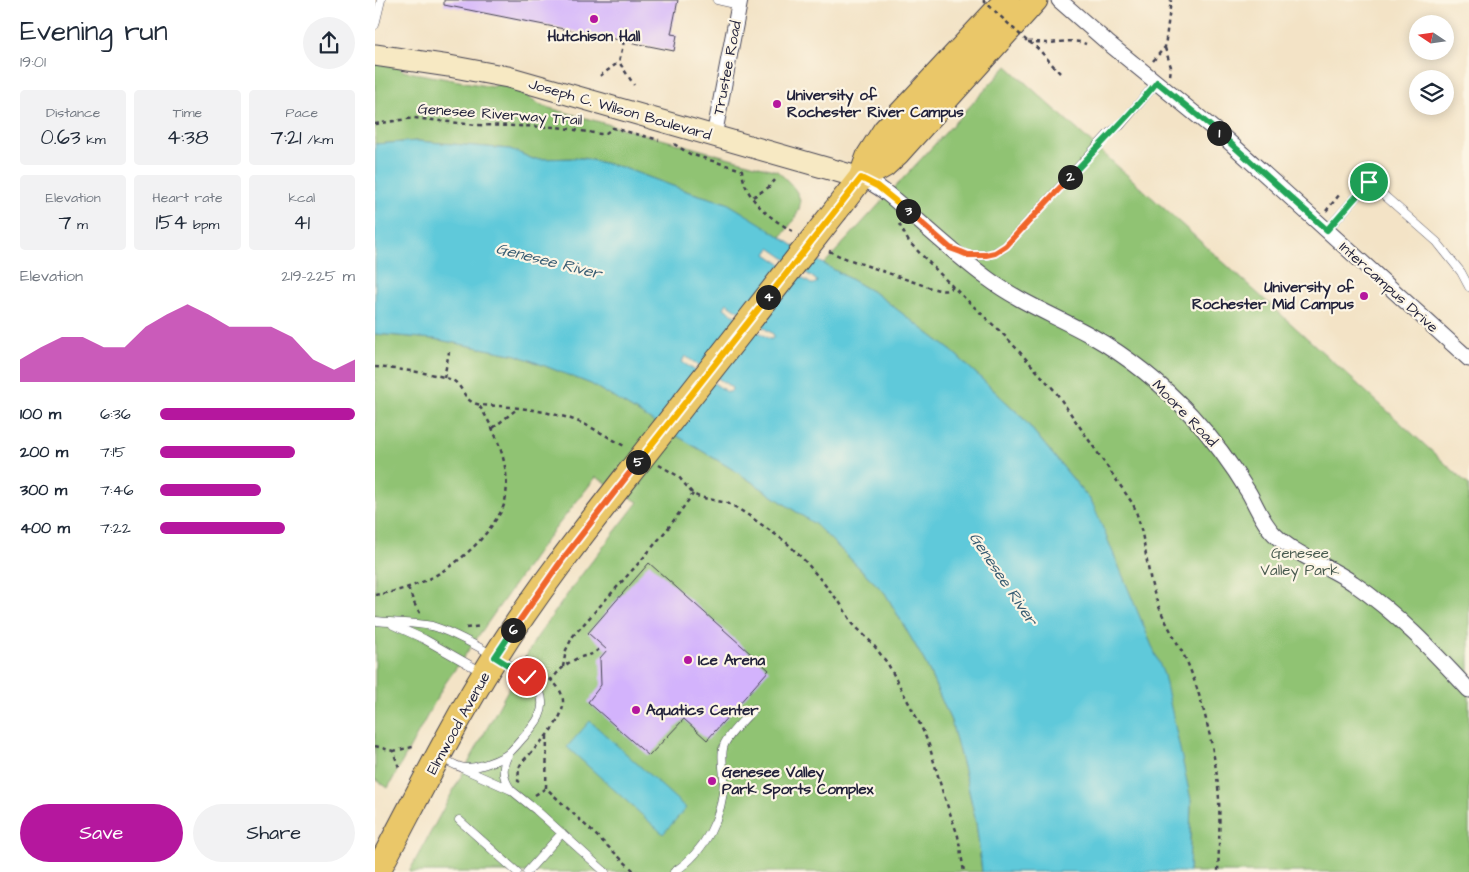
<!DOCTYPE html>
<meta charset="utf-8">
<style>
:root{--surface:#fff;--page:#f2f2f3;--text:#1f2937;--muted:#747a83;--accent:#b5179e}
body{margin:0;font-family:"Architects Daughter",sans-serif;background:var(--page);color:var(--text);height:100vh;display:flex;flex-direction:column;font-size:19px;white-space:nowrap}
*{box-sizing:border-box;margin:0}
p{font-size:16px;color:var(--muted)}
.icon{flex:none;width:28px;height:28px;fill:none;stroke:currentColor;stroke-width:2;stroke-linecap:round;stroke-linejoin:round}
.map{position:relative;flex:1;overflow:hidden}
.details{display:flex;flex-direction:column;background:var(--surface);width:375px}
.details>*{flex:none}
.needle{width:32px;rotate:283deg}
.fabs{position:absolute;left:1034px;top:15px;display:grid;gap:10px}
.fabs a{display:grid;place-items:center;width:45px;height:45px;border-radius:50%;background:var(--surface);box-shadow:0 2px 12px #0003;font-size:25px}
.pin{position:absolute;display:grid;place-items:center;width:42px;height:42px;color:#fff;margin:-21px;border:2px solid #fff;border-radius:50%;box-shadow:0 1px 5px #0007}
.km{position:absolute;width:25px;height:25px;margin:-12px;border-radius:50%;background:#222;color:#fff;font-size:14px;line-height:25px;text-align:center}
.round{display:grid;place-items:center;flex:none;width:52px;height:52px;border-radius:26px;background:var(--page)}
.overview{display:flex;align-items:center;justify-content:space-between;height:85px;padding:0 20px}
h1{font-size:28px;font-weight:600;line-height:38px}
.metrics{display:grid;grid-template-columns:repeat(3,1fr);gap:8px;height:85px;padding:5px 20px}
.metrics div{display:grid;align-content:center;border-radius:5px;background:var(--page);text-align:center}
.metrics b{font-size:21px;font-weight:600}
.metrics small{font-size:14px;font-weight:400}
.metrics p{font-size:14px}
.chart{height:140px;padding:10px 20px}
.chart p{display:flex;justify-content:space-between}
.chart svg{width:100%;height:90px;margin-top:5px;fill:var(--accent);opacity:.7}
.primary-button{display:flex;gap:10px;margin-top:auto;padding:10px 20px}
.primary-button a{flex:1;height:58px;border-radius:30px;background:var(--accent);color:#fff;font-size:20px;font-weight:600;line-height:58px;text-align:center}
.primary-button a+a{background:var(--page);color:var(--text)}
ul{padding:0 20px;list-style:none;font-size:16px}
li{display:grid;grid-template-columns:80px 60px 1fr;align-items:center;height:38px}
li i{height:12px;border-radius:6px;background:var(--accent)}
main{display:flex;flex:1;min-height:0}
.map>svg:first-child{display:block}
.green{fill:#90c373;stroke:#597257}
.water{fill:#5fc9da;stroke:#40768a;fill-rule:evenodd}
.building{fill:#d3b3fc}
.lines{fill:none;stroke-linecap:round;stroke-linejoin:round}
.lane-casing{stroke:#413f50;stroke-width:9}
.street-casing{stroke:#413f50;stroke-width:17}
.secondary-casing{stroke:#413f50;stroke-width:23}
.primary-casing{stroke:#413f50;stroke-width:27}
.path{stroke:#413f50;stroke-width:2.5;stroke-dasharray:4 4;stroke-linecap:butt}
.lane{stroke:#fff;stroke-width:8}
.street{stroke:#fff;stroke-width:15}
.secondary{stroke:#f7e9c3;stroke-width:21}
.primary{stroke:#eac769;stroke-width:25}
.primary-bridge-casing{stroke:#413f50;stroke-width:27;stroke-linecap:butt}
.path-bridge{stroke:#413f50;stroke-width:2.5;stroke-dasharray:4 4;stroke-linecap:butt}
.primary-bridge{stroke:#eac769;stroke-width:25}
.split-1-casing{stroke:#fff;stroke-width:10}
.split-2-casing{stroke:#fff;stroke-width:10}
.split-3-casing{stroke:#fff;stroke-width:10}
.split-4-casing{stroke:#fff;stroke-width:10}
.split-5-casing{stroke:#fff;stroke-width:10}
.split-6-casing{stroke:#fff;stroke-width:10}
.split-7-casing{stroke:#fff;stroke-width:10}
.split-1{stroke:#22a559;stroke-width:6}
.split-2{stroke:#22a559;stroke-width:6}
.split-3{stroke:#f0652b;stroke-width:6}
.split-4{stroke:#f5b400;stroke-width:6}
.split-5{stroke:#f5b400;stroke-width:6}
.split-6{stroke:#f0652b;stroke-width:6}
.split-7{stroke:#22a559;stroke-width:6}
.poi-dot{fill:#b5179e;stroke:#fcf5e5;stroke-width:2}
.labels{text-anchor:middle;stroke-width:4.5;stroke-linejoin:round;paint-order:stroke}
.poi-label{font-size:15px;font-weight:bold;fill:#22223b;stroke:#fcf5e5;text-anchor:start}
.street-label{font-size:15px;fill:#22223b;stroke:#fcf5e5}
.park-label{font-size:15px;fill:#485a4f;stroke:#fcf5e5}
.water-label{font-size:16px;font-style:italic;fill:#375c73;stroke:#fcf5e5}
</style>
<main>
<section class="details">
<div class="overview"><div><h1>Evening run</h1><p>19:01</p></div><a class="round"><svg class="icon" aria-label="share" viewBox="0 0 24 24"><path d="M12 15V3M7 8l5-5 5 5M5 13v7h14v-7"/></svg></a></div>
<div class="metrics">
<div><p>Distance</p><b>0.63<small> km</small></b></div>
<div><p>Time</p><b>4:38</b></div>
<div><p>Pace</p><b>7:21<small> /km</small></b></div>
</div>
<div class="metrics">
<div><p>Elevation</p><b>7<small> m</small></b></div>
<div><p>Heart rate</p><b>154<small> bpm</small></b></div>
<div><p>kcal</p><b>41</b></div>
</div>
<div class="chart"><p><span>Elevation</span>219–225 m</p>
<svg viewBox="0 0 160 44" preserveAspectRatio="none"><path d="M0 44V33L10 27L20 22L30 22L40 27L50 27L60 17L70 11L80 6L90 11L100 17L110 17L120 17L130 22L140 33L150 38L160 33V44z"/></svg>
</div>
<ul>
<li><b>100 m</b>6:36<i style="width:100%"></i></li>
<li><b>200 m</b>7:15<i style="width:69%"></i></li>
<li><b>300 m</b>7:46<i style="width:52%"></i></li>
<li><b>400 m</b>7:22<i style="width:64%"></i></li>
</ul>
<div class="primary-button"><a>Save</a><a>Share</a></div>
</section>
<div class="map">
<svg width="1094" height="872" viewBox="0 0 1094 872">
<rect width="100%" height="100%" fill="#fcf5e5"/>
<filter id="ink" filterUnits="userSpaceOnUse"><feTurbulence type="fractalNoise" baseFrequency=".02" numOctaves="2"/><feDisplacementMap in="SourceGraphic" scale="10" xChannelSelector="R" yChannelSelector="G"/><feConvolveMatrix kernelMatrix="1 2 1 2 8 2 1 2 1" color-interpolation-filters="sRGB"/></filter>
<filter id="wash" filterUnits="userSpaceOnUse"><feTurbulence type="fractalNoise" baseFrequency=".0096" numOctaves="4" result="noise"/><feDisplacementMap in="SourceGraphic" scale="20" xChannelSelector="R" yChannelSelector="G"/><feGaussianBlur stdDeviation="1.12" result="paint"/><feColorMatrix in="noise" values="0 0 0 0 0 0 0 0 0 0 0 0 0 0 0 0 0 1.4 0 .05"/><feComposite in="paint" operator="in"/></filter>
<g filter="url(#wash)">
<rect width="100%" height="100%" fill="#f3e3c6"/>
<!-- green -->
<path class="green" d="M0 63 24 66 28 71 117 87 124 84 141 88 167 106 402 171C434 199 430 206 406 237L352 203 314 192 246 167 208 158 158 159 135 149 43 141 0 144Z
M632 66 1094 485V872H814L816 800 717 502 646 416 578 352 503 295 449 264Z
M0 334 59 339 142 355 216 384 362 472 441 525 510 593 550 662 576 721 591 778 601 822 607 872H34L160 640 204 578 263 502 221 477 168 544 69 685 13 788 0 779Z"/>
<!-- water -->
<path class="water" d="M43 141 135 149 158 159 207 158 246 167 314 192 352 203 388 225 428 252 503 295 578 352 646 416 717 502 789 675 816 800 814 872H607L601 822 591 778 576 721 550 662 510 593 441 525 362 472 216 384 142 355 59 339 0 334V144ZM395 248 440 279 442 282 439 284H436L391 254ZM352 303 398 334 399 336 397 339H394L349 308ZM310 356 356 387 357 390 355 392H352L307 362Z
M215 721 311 808 288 834 192 747Z"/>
<g id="blocks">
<!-- building -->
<path class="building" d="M69 0H303L296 34 302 35 299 51 69 5Z
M274 563 394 670 332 740 309 719 274 756 213 702 226 685 225 658 232 650 213 633Z"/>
</g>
</g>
<g filter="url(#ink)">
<use href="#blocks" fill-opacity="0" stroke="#413f50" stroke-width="1"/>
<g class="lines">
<defs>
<path id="lane" d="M342 0 364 5
M0 25 6 0
M952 230 994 182 1062 242 1086 272 1094 287
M586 253C602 257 618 257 631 246L735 132 745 126 782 82
M0 621C19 623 39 622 57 626 78 632 154 671 164 690 174 711 159 726 146 740 141 746 136 752 130 756 119 762 102 768 90 768 81 767 73 761 66 757
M18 625 49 639 107 672
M89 769 136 790C127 778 126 765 135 752
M136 790 161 810 230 872
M84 820 142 872
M152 872 187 833
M299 872C330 852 348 816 349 780 349 769 345 755 349 745 354 733 370 719 379 709"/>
<path id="street" d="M684 0 732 42 851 139 1094 359
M339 136 365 0
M486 178C506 186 521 201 538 216 562 237 586 259 612 278 644 302 681 316 715 335 752 356 787 384 816 415 838 439 857 465 874 493 882 507 887 522 899 534 921 556 953 565 978 583 1022 613 1058 651 1094 690"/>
<path id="secondary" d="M0 55 74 66 133 77 486 178"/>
<path id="primary" d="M486 178 509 165 523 152 660 0
M461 210 486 178 494 156 510 131 632 0
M2 872C40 801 76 727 119 659 162 590 213 526 263 462"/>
</defs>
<!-- lane casing -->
<use href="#lane" class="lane-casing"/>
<!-- street casing -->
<use href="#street" class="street-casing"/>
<!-- secondary casing -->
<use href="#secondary" class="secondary-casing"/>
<!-- primary casing -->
<use href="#primary" class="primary-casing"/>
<!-- path -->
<path class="path" d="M249 41 244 62 259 85
M653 42C660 41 667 43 674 43 687 42 699 39 711 44
M654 42C666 49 675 63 685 73
M790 48 796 67 795 76
M778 61 790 47 796 0
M225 76 244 62
M0 124 39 118 101 125 182 127 225 134 231 133 238 128 284 140
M299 144 315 154 367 170C369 200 397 220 421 233
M378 197 394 187 401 179
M951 211 965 194
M524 224 534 242 578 287
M454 251 467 257 556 288C565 290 571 293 578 287L631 337 680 391 758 504C771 534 770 568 781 599 789 622 803 642 813 664 829 703 842 758 844 800 845 824 844 848 843 872
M0 367C15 368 68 374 79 381 89 388 89 401 102 404 109 406 115 405 122 406 142 407 162 410 182 415 207 420 229 435 251 447
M69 378 74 352
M118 428 142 409
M284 465 303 476 318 494 324 497 352 503 362 508 373 515 411 542 431 562 465 603 478 624 497 643 513 664 546 726 554 745 568 793 583 836 589 872
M33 588 40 605 45 613
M0 595C11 593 23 591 34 587 65 577 96 554 115 528 121 519 128 511 130 501 137 469 121 430 103 404
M91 628 106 626
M151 657 154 663 176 680
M188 667 191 650 198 636 270 556 294 527 318 494
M172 736 171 788 260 872
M0 746 18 751 25 770
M18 751 38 747
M145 782 143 781C144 776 143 769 145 766 147 761 152 757 155 754 173 733 206 706 176 680 184 671 190 664 201 659 212 654 217 657 226 647
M160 795 171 788"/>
<!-- lane -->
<use href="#lane" class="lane"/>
<!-- street -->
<use href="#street" class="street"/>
<!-- secondary -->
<use href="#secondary" class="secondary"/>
<!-- primary -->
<use href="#primary" class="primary"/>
<defs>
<path id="primary-bridge" d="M263 462 461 210"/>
</defs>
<!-- primary-bridge casing -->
<use href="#primary-bridge" class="primary-bridge-casing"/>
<!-- path-bridge -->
<path class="path-bridge" d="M608 0 653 42"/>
<!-- primary-bridge -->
<use href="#primary-bridge" class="primary-bridge"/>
</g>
</g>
<g class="lines" filter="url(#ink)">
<defs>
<path id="split-1" d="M844 133 952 230 994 182"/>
<path id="split-2" d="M695 177C724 145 755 116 782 82L844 133"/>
<path id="split-3" d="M533 211 575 248 586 252 593 255H611L620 253 631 246 695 177"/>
<path id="split-4" d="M393 297 486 178 502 186 533 211"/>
<path id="split-5" d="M263 462 393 297"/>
<path id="split-6" d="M138 630 187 560 263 462"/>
<path id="split-7" d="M138 630 120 657 152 677"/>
</defs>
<!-- split-1 casing -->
<use href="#split-1" class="split-1-casing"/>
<!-- split-2 casing -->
<use href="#split-2" class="split-2-casing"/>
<!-- split-3 casing -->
<use href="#split-3" class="split-3-casing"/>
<!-- split-4 casing -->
<use href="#split-4" class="split-4-casing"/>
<!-- split-5 casing -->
<use href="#split-5" class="split-5-casing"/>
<!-- split-6 casing -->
<use href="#split-6" class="split-6-casing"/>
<!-- split-7 casing -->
<use href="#split-7" class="split-7-casing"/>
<!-- split-1 -->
<use href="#split-1" class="split-1"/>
<!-- split-2 -->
<use href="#split-2" class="split-2"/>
<!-- split-3 -->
<use href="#split-3" class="split-3"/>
<!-- split-4 -->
<use href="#split-4" class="split-4"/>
<!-- split-5 -->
<use href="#split-5" class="split-5"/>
<!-- split-6 -->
<use href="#split-6" class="split-6"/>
<!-- split-7 -->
<use href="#split-7" class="split-7"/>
</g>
<!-- markers -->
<g class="poi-dot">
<circle cx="219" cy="19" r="5"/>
<circle cx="402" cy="104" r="5"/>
<circle cx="989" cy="296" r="5"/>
<circle cx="313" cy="660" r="5"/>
<circle cx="261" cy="710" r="5"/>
<circle cx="337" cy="781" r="5"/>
</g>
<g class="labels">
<!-- poi labels -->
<g class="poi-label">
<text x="219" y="41" text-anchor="middle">Hutchison Hall</text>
<text x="412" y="100">University of<tspan x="412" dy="17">Rochester River Campus</tspan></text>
<text x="979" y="292" text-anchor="end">University of<tspan x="979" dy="17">Rochester Mid Campus</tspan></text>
<text x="323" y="665">Ice Arena</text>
<text x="271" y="715">Aquatics Center</text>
<text x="347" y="777">Genesee Valley<tspan x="347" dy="17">Park Sports Complex</tspan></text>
</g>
<!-- street labels -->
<g class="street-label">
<text transform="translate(352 68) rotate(-79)" y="5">Trustee Road</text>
<text transform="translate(245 109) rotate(16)" y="5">Joseph C. Wilson Boulevard</text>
<text transform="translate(125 114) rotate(4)" y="5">Genesee Riverway Trail</text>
<text transform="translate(1014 287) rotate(42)" y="5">Intercampus Drive</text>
<text transform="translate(810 413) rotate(46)" y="5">Moore Road</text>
<text transform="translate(83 723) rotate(-61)" y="5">Elmwood Avenue</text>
</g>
<!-- park labels -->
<g class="park-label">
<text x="925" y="558">Genesee<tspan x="925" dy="17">Valley Park</tspan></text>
</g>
<!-- water labels -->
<g class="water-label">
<text transform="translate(174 260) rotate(14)" y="6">Genesee River</text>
<text transform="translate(629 578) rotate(56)" y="6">Genesee River</text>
</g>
</g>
</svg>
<div class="fabs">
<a><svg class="needle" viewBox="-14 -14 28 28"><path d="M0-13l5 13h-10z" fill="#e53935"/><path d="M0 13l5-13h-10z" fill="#747a83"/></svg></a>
<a><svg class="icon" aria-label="layers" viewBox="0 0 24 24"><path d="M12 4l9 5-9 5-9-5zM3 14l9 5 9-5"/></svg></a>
</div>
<div class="pin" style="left:994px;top:182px;background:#1e9e55"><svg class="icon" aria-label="arrive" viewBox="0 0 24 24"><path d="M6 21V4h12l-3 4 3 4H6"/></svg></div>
<div class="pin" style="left:152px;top:677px;background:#d93025"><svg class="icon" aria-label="check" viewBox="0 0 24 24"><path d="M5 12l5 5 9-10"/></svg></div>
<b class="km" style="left:844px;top:133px">1</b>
<b class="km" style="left:695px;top:177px">2</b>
<b class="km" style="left:533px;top:211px">3</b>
<b class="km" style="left:393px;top:297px">4</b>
<b class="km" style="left:263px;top:462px">5</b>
<b class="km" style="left:138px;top:630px">6</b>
</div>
</main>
